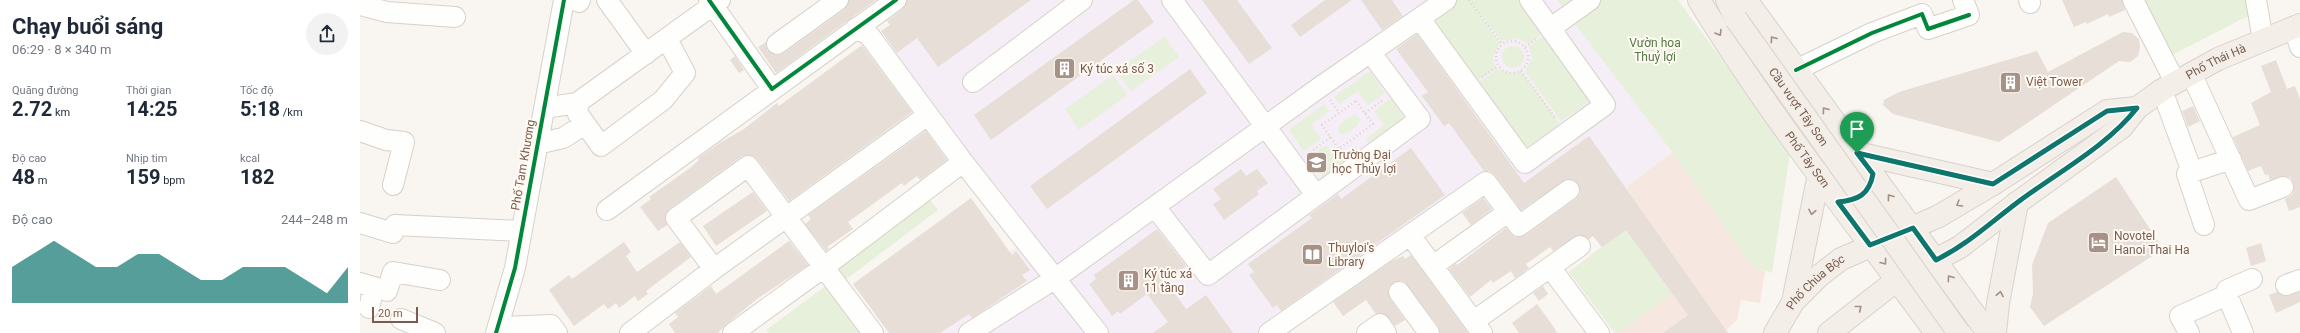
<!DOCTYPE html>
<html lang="vi">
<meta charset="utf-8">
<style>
:root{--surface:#fff;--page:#f2f2f3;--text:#1f2937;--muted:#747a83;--accent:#0f766e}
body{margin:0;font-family:Roboto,sans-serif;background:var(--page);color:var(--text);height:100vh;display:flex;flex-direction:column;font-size:15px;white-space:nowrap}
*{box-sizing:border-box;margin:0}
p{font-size:13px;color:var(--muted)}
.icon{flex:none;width:22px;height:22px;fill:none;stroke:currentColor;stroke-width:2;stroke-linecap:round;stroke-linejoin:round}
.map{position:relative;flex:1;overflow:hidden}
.panel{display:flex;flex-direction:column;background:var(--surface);width:360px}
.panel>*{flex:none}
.scale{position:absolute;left:12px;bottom:10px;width:46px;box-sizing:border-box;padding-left:4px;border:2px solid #7a5c4d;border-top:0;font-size:11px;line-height:14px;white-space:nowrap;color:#7a5c4d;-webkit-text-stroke:3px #fffaf3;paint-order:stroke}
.pin{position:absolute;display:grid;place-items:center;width:34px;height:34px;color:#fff;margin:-41px -17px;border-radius:50% 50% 50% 0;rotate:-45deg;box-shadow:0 0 4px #0007}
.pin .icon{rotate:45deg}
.round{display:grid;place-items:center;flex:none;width:42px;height:42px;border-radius:21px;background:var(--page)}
.overview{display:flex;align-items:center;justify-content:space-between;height:68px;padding:0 12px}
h1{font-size:22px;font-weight:700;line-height:30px}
.metrics{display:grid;grid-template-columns:repeat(3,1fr);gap:6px;height:68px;padding:4px 12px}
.metrics div{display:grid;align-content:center}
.metrics b{font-size:20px;font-weight:700}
.metrics small{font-size:11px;font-weight:400}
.metrics p{font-size:11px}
.chart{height:112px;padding:8px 12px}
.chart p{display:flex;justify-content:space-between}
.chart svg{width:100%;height:72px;margin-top:4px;fill:var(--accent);opacity:.7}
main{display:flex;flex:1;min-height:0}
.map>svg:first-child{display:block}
.commercial{fill:#f6e8e1}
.education{fill:#f6eef6}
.green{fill:#e7f0db}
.building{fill:#e6ded7}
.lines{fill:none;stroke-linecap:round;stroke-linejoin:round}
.minor-casing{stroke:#d7d1cb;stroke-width:22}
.major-casing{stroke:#dad1cc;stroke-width:24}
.path{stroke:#dcd5d0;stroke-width:2.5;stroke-dasharray:1 3;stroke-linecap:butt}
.minor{stroke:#fefefd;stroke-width:20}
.major{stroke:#f3eee8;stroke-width:22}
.major-bridge-casing{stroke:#dad1cc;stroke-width:24;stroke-linecap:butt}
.major-bridge{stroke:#f3eee8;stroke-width:22}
.cycleway-casing{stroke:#fffaf3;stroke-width:6}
.cycleway{stroke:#00873e;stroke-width:4}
.oneway{stroke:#a48f83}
.route-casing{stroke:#fff;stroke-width:8}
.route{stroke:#0f766e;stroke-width:5}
.labels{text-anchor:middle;stroke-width:4;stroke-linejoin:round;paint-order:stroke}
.park-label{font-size:12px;fill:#537a41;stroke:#fffaf3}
.street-label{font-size:12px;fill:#7a5c4d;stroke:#fffaf3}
.poi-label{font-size:12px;fill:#7a5c4d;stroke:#fffaf3;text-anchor:start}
</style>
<main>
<section class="panel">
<div class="overview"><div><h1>Chạy buổi sáng</h1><p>06:29 · 8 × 340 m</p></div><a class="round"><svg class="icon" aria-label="share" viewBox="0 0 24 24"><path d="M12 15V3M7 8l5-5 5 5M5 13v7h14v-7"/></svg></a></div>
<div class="metrics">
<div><p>Quãng đường</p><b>2.72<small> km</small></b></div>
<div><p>Thời gian</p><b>14:25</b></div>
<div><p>Tốc độ</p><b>5:18<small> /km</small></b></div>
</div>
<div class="metrics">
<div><p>Độ cao</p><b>48<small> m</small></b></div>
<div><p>Nhịp tim</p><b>159<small> bpm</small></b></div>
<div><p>kcal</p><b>182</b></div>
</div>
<div class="chart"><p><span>Độ cao</span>244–248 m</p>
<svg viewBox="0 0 160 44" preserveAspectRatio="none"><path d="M0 44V22L10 14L20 6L30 14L40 22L50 22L60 14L70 14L80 22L90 30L100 30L110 22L120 22L130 22L140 30L150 38L160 22V44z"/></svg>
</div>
</section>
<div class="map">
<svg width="1940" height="333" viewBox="0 0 1940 333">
<rect width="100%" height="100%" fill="#f9f5f0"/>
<!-- commercial -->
<path class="commercial" d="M1312 152 1393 267 1405 271 1400 303 1381 300 1377 320 1366 330 1368 333H1255L1209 272 1241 247 1227 227 1270 193 1266 187Z"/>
<!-- education -->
<path class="education" d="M610 0H1197L1312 152 1266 187 1270 193 1251 207 1227 173 1160 221 1128 176 907 333H535L669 238 536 54Z"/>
<!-- green -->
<path class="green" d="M1095 0H1162L1185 32 1168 44 1158 38 1142 41 1111 3 1140 43 1133 57 1136 68 1115 82 1068 20Z
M1197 0H1318L1430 152 1412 273 1393 267 1312 152Z
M1776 0H1903L1890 15 1806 58Z
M1186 34 1233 100 1201 121 1165 71 1172 58 1169 47Z
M804 37 819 57 771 91 756 71Z
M1142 57a11 11 0 1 1 22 0a11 11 0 1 1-22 0Z
M1137 69C1147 72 1151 75 1161 71L1200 124 1166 150 1118 83Z
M1010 71 1025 93 1008 105 998 91 979 104 974 97Z
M753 75 767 95 719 130 705 109Z
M1031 98 1046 120 1011 146 1006 139 1024 125 1014 111Z
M964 104 969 111 951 125 961 139 944 151 929 130Z
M995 115 1000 119C998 128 989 134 980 134L978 128 984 120Z
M966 145 976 159 995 146 1000 153 964 179 949 157Z
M566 194 578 210 484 281 472 265Z
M1266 230 1312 293 1259 333H1255L1209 272Z
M471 282 508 333H409L406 330Z"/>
<!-- building -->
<path class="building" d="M489 0H516L416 73 398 47 406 42 407 50 412 54 418 55 424 53 485 9Z
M547 0H671L578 67 557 38 537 53 521 31 530 25 527 21 543 9Z
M774 0H778L794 22 631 140 614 115Z
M842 0H877L912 48 889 64Z
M965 0H992L940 37 931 25Z
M1001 0H1032L1043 16 1022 30Z
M1702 0H1762L1765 10 1749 17 1748 14 1727 24 1726 22 1714 27Z
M1763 32 1772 33 1779 39 1780 47 1778 56 1770 62 1759 61 1639 142 1533 114 1523 105 1524 100 1539 92 1677 51 1688 72Z
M1057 34 1164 183 1229 136 1368 333H1303L1328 315 1266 230 1242 247 1233 236 1229 239 1219 235 1193 251 1190 247 1166 264 1169 268 1155 278 1151 271 1133 283 1131 280 1110 297 1089 269 1096 263 1097 265 1146 228 1155 237 1166 235 1216 199 1220 194V188L1214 180 1207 179 1161 210 1135 175 1130 171H1124L1089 123 1084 126 1062 96 1068 92 1036 49Z
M502 45 552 112 429 201 397 159 387 155 382 156 309 209 305 219 307 225 298 231 280 207 291 199 289 197 330 168 339 160 338 158 361 142 384 129 417 103 419 106Z
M375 56 384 70 379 73 370 60Z
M1916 60 1927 89 1935 86 1940 99V207L1929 211 1925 199 1932 195 1934 189 1931 178 1924 176 1910 180 1908 174 1905 175 1901 166 1888 171 1873 137 1900 125 1891 103 1911 92 1901 66Z
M830 69 847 93 687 209 670 186Z
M1833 106 1840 121 1828 127 1822 111Z
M566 131 587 160 560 180 557 176 544 186 542 183 488 222 493 229 467 247 469 249 466 251 445 224 451 219 448 215Z
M1051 148 1085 195 921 311 917 305 913 308 889 275 894 272 888 264 952 218 949 215 978 194 981 199Z
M881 169 886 176 897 169 908 183 897 191 899 194 864 220 853 204 861 199 853 189Z
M1756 177 1803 249 1684 326 1670 307 1673 294 1672 265 1688 223Z
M393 192 407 211 356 246 343 226Z
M611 198 652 255 656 251 670 270 662 275 667 281 612 318 609 314 580 333H529L493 284Z
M1123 198 1132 209 1111 225 1102 213Z
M797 229 826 266 806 281 826 309 846 295 873 333H793L808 322 787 294 760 314 758 311 752 316 729 284 736 279 734 275Z
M429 241 448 265 397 299 366 324 358 333H315L309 324 318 317 315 313 351 286 356 294Z
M264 242 271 252 266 256 277 272 320 242 331 257 286 291 288 294 278 301 275 296 259 308 256 303 248 309 244 304 214 326 189 290 209 275 212 279Z
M1901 243 1906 261 1891 266 1886 248Z
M1051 255 1108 333H1080L1078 326 1043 281 1033 283 1028 288 1030 298 1045 320 1035 326 1025 314H1016L1006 300 983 316 973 302 1032 261 1043 256 1045 259Z
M1183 286 1188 294 1179 301 1173 293Z
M1917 292 1924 296 1940 292V302L1916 313 1909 295Z
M1177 304 1193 326 1197 333H1159L1152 323Z"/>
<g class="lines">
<defs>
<path id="minor" d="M247 0 286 54
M349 0 412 89
M812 0 956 195
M1669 0 1670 3
M1773 0 1815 82
M1896 0 1903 40
M219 2 220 0
M0 5 27 12 95 17
M1060 19 1165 163 1245 105 1170 0
M1934 27 1940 47
M496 28 509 35 603 162 738 333
M1191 28 1230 0
M417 44 478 0
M1436 70 1512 33 1562 14 1568 29 1609 15 1603 0
M1831 73 1889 200 1923 187
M613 82 722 0
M1802 90 1832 172 1827 174 1844 225
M217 103 218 114 241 146 303 100 325 73 307 39
M184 108 217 103 360 0
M0 131 26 140 44 142 33 185
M177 144 203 138 225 124
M1832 172 1871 159
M795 207 848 275 1060 119 1011 53
M247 210 536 0
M0 223 33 233 35 225 161 231
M1050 235 1122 333
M1073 266 1148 212
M1190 267 1239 333
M354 269 316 218 388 166 513 333
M0 283 27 291 33 272 80 280
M1926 285 1940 280
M1039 292 1069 333
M1867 295V290L1892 279
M9 308 14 287
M1820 316 1867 295 1883 333
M1820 316 1829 333
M41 319 75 333
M1114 321 1220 246
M139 327 191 325 197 333
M136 333 155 268 204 0
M270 333 354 269 568 115
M373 333 464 267 603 162
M609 333 696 278 960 87 1086 0
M909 333 1126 182 1159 226 1209 190
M1007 333 1020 324 1026 333"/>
<g id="major">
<path id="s1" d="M1339 0C1410 117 1496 223 1576 333"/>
<path d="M1367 0 1376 19"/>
<path d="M1386 0 1628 333"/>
<path d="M1497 153 1633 184"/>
<path d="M1433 302 1459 174"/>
<path id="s2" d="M1415 333 1433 302 1459 276 1481 259 1579 216 1633 184 1747 111 1777 108"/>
<path id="s3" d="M1469 333 1537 280 1600 247 1657 203 1762 127 1777 108 1802 90 1858 59 1940 25"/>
<path d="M1635 333 1638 303 1657 203"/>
</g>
</defs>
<!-- minor casing -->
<use href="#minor" class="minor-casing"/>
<!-- major casing -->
<use href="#major" class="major-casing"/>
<!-- path -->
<path class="path" d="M1109 0 1142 44
M1136 57a16 16 0 1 1 32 0a16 16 0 1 1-32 0Z
M1165 47 1177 38
M1161 71 1196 119
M1122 77 1138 66
M970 100 979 113
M996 101 1013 124 979 149 962 125Z
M1005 113 1024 99
M947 155 971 137"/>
<!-- minor -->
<use href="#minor" class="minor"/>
<!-- major -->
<use href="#major" class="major"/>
<defs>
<g id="major-bridge">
<path id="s4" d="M1376 19 1599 333"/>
</g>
</defs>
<!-- major-bridge casing -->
<use href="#major-bridge" class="major-bridge-casing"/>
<!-- major-bridge -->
<use href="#major-bridge" class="major-bridge"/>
<defs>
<path id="cycleway" d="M349 0 412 89 536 0
M1436 70 1512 33 1562 14 1568 29 1609 15
M136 333 155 268 204 0"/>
</defs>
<!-- cycleway casing -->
<use href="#cycleway" class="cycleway-casing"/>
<!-- cycleway -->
<use href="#cycleway" class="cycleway"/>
</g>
<!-- one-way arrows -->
<defs><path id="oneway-chevron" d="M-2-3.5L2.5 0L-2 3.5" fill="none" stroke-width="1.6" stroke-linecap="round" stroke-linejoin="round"/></defs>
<g class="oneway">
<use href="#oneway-chevron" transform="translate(1359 33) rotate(59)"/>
<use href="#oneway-chevron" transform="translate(1413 39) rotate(-126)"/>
<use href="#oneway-chevron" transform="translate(1465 110) rotate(-126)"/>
<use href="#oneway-chevron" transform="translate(1530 197) rotate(-127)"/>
<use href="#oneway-chevron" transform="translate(1599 204) rotate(150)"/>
<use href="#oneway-chevron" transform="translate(1452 212) rotate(100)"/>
<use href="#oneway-chevron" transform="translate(1524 262) rotate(52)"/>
<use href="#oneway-chevron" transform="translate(1590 278) rotate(-126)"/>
<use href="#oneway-chevron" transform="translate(1640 294) rotate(-79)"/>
<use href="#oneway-chevron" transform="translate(1499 308) rotate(-39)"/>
</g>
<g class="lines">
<defs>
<path id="route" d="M1777 108C1746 147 1698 172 1658 202 1630 223 1608 244 1576 260L1553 228 1510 245 1478 202C1498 200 1509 195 1513 174L1497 153 1633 184 1747 111Z"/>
</defs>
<!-- route casing -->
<use href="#route" class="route-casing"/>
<!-- route -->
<use href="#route" class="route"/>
</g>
<!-- icons -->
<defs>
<symbol id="building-square" viewBox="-11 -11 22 22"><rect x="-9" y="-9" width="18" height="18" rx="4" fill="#a69286" stroke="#fffaf3"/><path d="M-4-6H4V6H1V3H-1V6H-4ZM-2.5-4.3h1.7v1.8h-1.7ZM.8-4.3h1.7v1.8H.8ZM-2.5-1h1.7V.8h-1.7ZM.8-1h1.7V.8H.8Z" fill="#fff"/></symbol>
<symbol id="university-square" viewBox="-11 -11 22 22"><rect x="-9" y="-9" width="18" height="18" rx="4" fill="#a69286" stroke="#fffaf3"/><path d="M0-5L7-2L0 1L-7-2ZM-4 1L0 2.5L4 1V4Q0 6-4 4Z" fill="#fff"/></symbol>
<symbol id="hotel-square" viewBox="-11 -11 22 22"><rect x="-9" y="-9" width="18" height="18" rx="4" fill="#a69286" stroke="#fffaf3"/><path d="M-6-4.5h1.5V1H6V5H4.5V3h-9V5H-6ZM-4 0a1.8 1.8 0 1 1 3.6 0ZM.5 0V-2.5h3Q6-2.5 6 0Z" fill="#fff"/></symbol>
<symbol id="library-square" viewBox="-11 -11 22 22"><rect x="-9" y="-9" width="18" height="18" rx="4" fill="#a69286" stroke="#fffaf3"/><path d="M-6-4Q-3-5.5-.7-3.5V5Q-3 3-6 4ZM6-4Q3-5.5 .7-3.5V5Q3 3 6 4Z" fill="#fff"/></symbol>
</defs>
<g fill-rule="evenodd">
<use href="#building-square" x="692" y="56" width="25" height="25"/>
<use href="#building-square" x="1638" y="70" width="25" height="25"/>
<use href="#university-square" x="944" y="150" width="25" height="25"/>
<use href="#hotel-square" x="1726" y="230" width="25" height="25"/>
<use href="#library-square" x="940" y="242" width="25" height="25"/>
<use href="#building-square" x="756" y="268" width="25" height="25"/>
</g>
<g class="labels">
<!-- park labels -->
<g class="park-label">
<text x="1295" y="47">Vườn hoa<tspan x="1295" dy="14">Thuỷ lợi</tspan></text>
</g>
<!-- street labels -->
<g class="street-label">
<text dy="4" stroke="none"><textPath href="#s3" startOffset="475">Phố Thái Hà</textPath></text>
<text dy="4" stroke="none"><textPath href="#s4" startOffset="108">Cầu vượt Tây Sơn</textPath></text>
<text dy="4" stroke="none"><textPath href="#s1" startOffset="193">Phố Tây Sơn</textPath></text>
<text transform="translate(163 165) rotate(-80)" y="4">Phố Tam Khương</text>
<text dy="4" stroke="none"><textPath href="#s2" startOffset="66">Phố Chùa Bộc</textPath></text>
</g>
<!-- poi labels -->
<g class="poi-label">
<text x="720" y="73">Ký túc xá số 3</text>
<text x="1666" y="86">Việt Tower</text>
<text x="972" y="159">Trường Đại<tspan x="972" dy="14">học Thủy lợi</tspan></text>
<text x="1754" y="240">Novotel<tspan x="1754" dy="14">Hanoi Thai Ha</tspan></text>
<text x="968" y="252">Thuyloi's<tspan x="968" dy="14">Library</tspan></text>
<text x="784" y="278">Ký túc xá<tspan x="784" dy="14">11 tầng</tspan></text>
</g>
</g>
</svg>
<div class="scale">20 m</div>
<div class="pin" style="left:1497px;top:153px;background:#1e9e55"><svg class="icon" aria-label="arrive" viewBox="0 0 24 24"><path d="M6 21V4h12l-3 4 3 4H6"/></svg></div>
</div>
</main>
